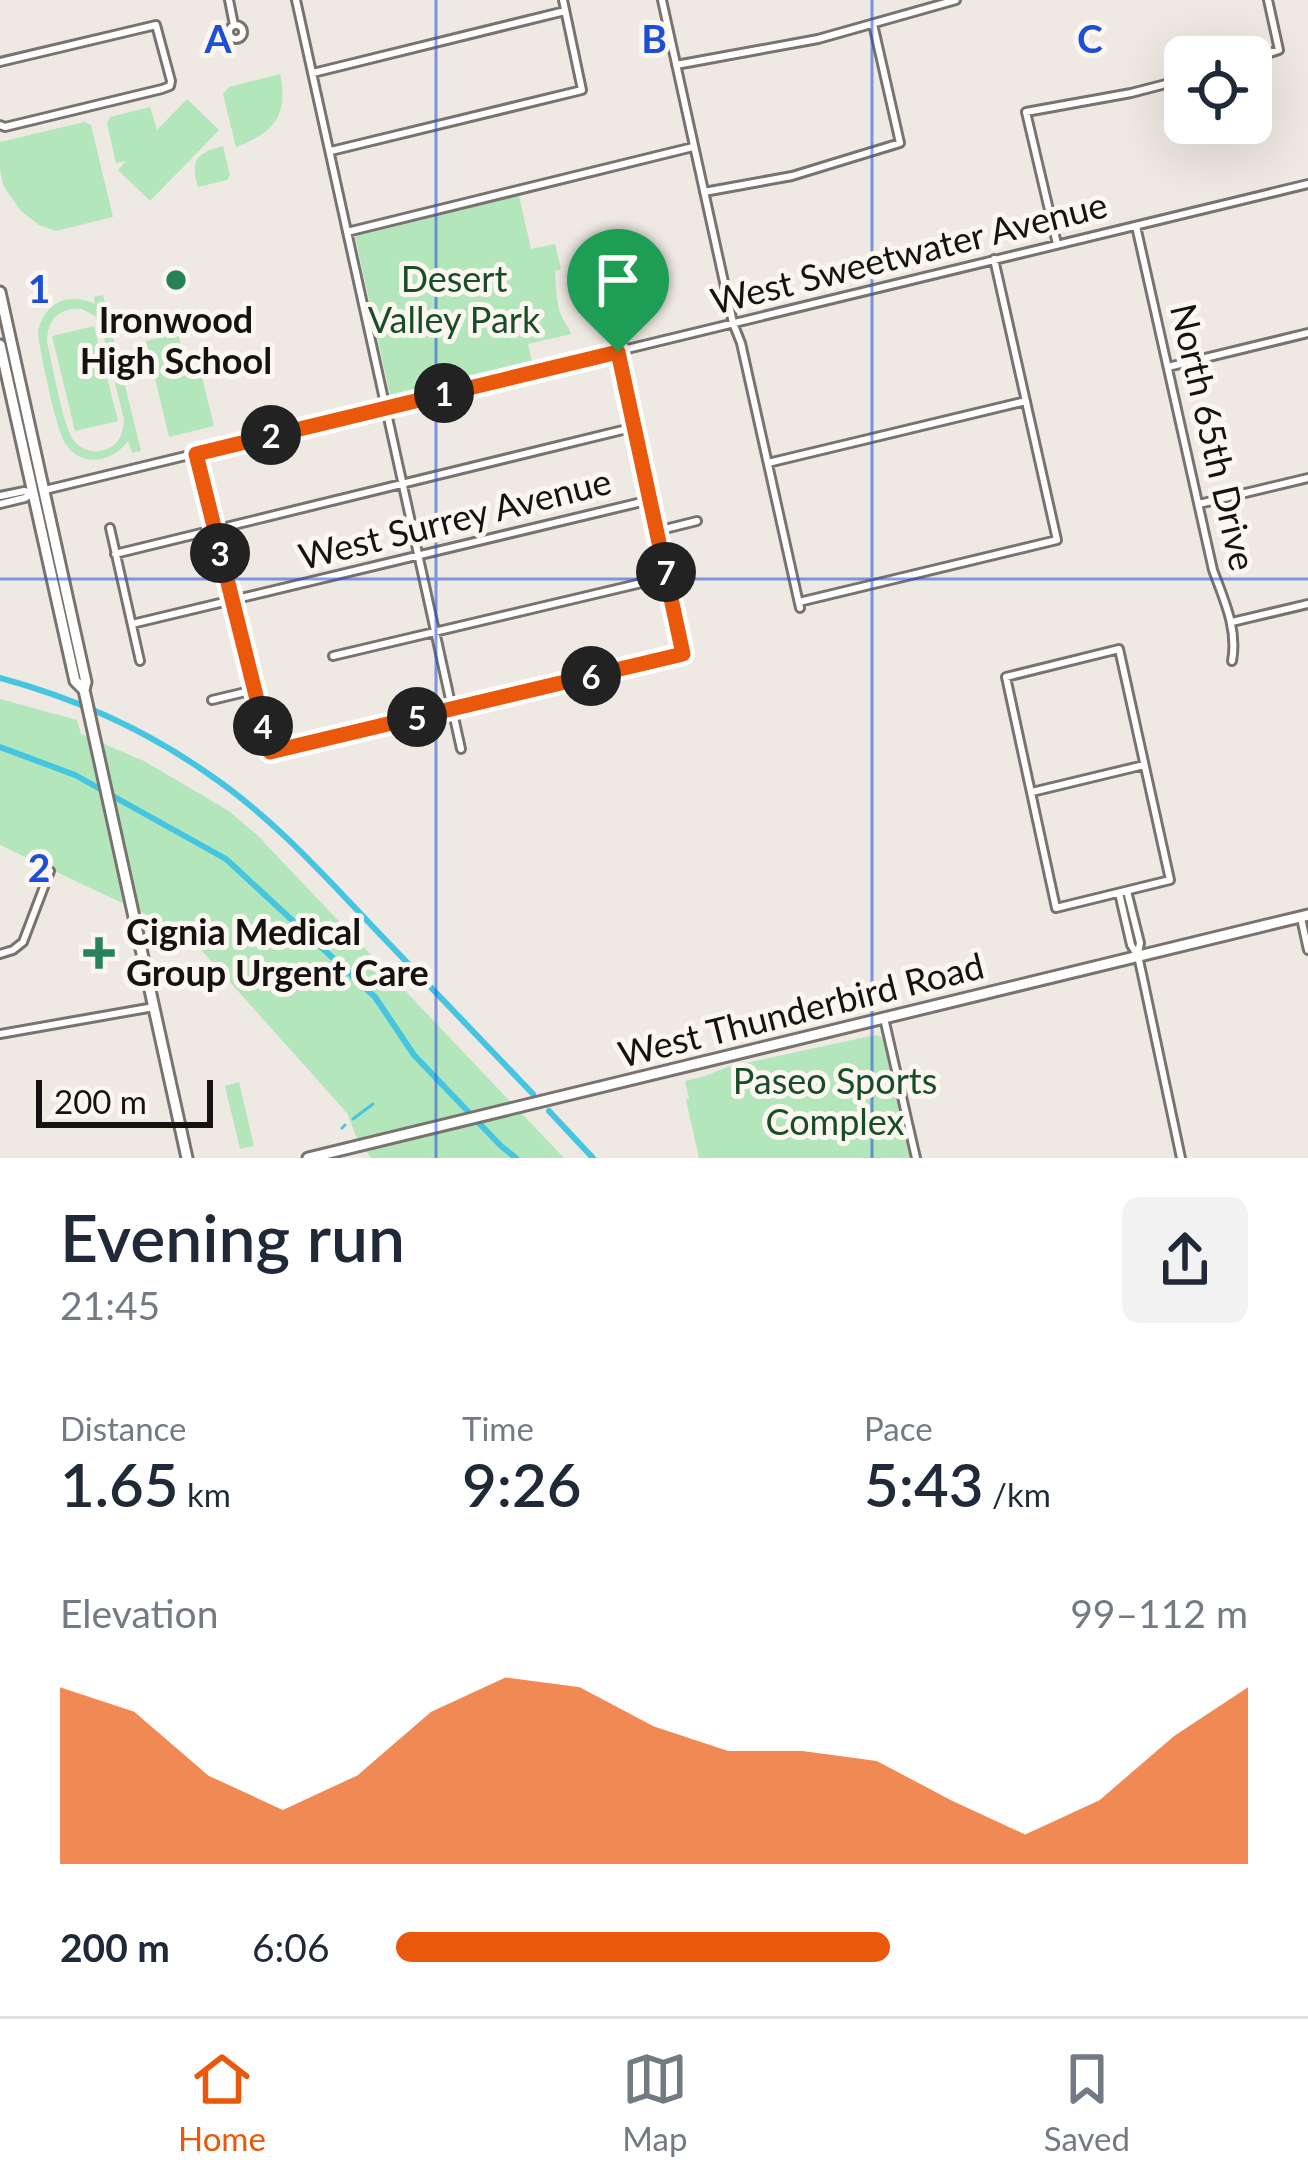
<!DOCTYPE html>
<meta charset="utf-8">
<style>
:root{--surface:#fff;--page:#f2f2f3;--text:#1f2937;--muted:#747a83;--line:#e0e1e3;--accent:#ea580c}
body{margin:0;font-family:Lato,sans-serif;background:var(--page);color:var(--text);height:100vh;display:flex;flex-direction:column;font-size:45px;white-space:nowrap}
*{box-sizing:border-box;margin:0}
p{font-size:39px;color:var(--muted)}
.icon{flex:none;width:66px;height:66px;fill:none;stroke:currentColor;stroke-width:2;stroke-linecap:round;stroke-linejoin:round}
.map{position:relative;height:1158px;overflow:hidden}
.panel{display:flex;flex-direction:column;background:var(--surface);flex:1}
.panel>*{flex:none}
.fabs{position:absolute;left:1164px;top:36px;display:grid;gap:24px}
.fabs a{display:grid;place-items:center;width:108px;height:108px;border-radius:18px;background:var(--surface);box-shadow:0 12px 48px #0002;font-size:60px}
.scale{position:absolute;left:36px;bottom:30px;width:177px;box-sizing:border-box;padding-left:12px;border:6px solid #151311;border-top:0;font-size:33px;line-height:42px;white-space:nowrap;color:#151311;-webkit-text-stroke:9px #fcf6f0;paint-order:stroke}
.pin{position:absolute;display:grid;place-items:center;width:102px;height:102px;color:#fff;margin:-123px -51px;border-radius:50% 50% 50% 0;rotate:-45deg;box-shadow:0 0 12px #0007}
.pin .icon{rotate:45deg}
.km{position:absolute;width:60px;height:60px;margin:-30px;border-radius:50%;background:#222;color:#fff;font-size:33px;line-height:60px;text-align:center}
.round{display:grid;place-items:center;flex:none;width:126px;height:126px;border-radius:18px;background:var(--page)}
.headline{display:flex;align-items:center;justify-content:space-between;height:204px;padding:0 60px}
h1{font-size:66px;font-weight:600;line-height:90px}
.metrics{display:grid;grid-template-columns:repeat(3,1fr);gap:18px;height:204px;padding:12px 60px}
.metrics div{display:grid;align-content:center}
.metrics b{font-size:60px;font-weight:600}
.metrics small{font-size:33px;font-weight:400}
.metrics p{font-size:33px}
.chart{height:336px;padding:24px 60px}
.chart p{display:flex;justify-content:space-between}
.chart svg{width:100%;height:216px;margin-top:12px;fill:var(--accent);opacity:.7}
ul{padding:0 60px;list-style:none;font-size:39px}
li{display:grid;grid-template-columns:192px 144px 1fr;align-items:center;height:90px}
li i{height:30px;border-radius:15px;background:var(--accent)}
.tab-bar{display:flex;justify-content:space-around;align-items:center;height:168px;border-top:3px solid var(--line);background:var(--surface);font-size:33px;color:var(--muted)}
.tab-bar a{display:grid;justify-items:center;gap:6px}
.tab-bar .active{color:var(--accent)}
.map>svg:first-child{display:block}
.green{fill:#b3e6bb;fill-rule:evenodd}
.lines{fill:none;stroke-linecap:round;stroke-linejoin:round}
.stream{stroke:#46c5e1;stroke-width:3}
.canal{stroke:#46c5e1;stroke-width:6}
.minor-casing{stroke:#78736e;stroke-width:12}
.major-casing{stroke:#78736e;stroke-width:15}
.minor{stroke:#fff;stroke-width:6}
.major{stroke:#fff;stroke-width:9}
.route-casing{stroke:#fff;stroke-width:24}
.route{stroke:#ea580c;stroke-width:15}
.grid{fill:none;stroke:#1d4ed8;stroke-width:3;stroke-opacity:0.55}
.poi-dot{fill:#278258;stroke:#fcf6f0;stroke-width:4.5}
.labels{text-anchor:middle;stroke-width:10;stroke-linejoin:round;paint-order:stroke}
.street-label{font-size:36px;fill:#151311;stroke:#fcf6f0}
.park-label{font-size:36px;fill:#184e27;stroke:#fcf6f0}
.poi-label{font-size:36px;font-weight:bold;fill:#151311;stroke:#fcf6f0}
.grid-label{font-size:39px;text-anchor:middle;font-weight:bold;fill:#1d4ed8;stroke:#fcf6f0;stroke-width:10;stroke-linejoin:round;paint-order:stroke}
</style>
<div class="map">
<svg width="1308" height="1158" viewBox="0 0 1308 1158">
<rect width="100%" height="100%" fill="#efe9e3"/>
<!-- green -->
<path class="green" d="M280 74C289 115 274 133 236 147L223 94 229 87Z
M187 99 219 130 150 201 118 170 126 161 116 163 107 123 110 117 150 107 157 130Z
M84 122 91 125 113 217 56 231 39 225 21 211 4 187 0 170V142Z
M223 146 230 175 227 180 198 187C190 160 196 153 223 146Z
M519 196 531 249 555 244 561 269 555 271C556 285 556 305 562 317 565 323 569 327 571 334L528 344 533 366 391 399 355 236Z
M103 295 141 451 132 453 128 441C113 462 81 469 65 443 56 428 39 349 38 331 45 302 68 292 95 304L94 297ZM82 309 95 316 101 325 124 420C123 434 119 446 104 450 91 454 77 448 71 436 61 416 53 366 47 342 47 319 60 307 82 309Z
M94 326 118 421 75 431 52 336Z
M178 333 185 363 198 361 214 426 169 437 146 341Z
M0 699 77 720 81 734 144 761 229 811 257 835 564 1158H371L356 1136 347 1113 195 943 169 939 151 943 143 913 0 845Z
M875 1035 880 1036 883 1040 910 1158H699L686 1100 689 1098 685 1081 705 1076 727 1067Z
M239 1082 254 1146 240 1149 225 1086Z"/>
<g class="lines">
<!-- stream -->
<path class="stream" d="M211 929 216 924
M353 1119 373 1104
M342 1128 345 1125"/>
<!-- canal -->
<path class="canal" d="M0 678C74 698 144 729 207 773 271 816 322 873 375 929 427 984 480 1039 533 1094
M0 747 75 775 226 859 375 997 414 1055 501 1146 516 1158
M549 1111 593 1158"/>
<defs>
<path id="minor" d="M229 0 234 25
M296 0 461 749
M662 0 733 323 741 343 800 608
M229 32a7 7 0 1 1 14 0a7 7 0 1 1-14 0Z
M1251 59 1279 50 1268 0
M0 62 156 25 171 81 170 86 162 89 5 127 0 125
M676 65 818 39 956 0
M313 73 565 11
M331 151 582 90 563 0
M704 192 792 176 900 143 873 24
M1136 226 1213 570C1224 600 1238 629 1232 661
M347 232 693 147
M1057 244 1026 112 1131 93 1185 79
M1168 367 1308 333
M196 454 270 752 683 654 618 353
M768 463 1026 401
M45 490 1308 184
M0 496 24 491 32 493
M0 504 25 498 33 493
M1199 504 1308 478
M110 528 140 661
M657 531 697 521
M115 554 635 427
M799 602 1057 540 994 259
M1232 622 1308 604
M132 624 650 500
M1119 649 1170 880 1056 908 1006 677Z
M333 656 667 577
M212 700 254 690
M1032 792 1144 765
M1127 891 1140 943 1138 953
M1119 893 1131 945 1138 956 1142 974 1181 1158
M1301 918 1308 950
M0 954 13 950 23 942 50 871
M884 1018 916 1158
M0 1034 154 1007"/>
<path id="major" d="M0 292 86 682 84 690 86 699 187 1158
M0 345 75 681 84 690
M308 1158 1308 915"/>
</defs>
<!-- minor casing -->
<use href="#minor" class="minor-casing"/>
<!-- major casing -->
<use href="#major" class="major-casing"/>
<!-- minor -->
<use href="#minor" class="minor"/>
<!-- major -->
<use href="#major" class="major"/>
</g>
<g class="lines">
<defs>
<path id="route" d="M618 352 683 654 270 752 196 454Z"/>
</defs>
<!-- route casing -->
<use href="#route" class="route-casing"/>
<!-- route -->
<use href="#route" class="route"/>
</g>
<!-- grid -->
<path class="grid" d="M436 0V1158M872 0V1158M0 579H1308"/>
<!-- markers -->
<g class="poi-dot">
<circle cx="176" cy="280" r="12"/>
<path d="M93 935h12v12h12v12h-12v12h-12v-12h-12v-12h12z"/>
</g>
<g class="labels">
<!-- street labels -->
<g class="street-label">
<text transform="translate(909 253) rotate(-14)" y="13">West Sweetwater Avenue</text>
<text transform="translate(1213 437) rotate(77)" y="13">North 65th Drive</text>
<text transform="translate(455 519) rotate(-14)" y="13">West Surrey Avenue</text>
<text transform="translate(801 1010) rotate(-14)" y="13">West Thunderbird Road</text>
</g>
<!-- park labels -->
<g class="park-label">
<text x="454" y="292">Desert<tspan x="454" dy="41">Valley Park</tspan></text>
<text x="835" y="1094">Paseo Sports<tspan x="835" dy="41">Complex</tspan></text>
</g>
<!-- poi labels -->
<g class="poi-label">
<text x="176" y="333">Ironwood<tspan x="176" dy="41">High School</tspan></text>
<text x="126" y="945" text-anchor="start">Cignia Medical<tspan x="126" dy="41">Group Urgent Care</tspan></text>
</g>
</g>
<g class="grid-label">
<text x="218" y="53">A</text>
<text x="654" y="53">B</text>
<text x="1090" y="53">C</text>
<text x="39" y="303">1</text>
<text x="39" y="882">2</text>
</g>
</svg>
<div class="fabs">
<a><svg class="icon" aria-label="locate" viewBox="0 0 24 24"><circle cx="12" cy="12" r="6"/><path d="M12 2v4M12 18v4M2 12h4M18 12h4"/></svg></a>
</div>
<div class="scale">200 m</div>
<div class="pin" style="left:618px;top:352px;background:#1e9e55"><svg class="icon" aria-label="arrive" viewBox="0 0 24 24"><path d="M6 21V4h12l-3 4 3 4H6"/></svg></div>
<b class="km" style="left:444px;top:393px">1</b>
<b class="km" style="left:271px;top:435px">2</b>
<b class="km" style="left:220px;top:553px">3</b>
<b class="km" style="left:263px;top:726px">4</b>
<b class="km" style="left:417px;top:717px">5</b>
<b class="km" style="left:591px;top:676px">6</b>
<b class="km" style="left:666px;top:572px">7</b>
</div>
<section class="panel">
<div class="headline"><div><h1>Evening run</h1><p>21:45</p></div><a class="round"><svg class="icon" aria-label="share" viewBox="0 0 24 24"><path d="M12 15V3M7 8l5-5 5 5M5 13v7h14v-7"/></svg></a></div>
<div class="metrics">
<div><p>Distance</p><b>1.65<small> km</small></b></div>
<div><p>Time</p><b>9:26</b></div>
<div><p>Pace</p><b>5:43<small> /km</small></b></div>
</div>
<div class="chart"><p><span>Elevation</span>99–112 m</p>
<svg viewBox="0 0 160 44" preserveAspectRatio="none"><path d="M0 44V8L10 13L20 26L30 33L40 26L50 13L60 6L70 8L80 16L90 21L100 21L110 23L120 31L130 38L140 31L150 18L160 8V44z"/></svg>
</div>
<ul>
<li><b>200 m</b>6:06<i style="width:58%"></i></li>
</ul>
</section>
<nav class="tab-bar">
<a class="active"><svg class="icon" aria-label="home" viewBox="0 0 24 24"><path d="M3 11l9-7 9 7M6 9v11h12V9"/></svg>Home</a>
<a><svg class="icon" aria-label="map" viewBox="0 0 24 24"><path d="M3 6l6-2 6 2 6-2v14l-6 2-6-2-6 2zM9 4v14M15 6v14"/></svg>Map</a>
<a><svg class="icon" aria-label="saved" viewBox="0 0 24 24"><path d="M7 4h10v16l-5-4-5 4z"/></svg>Saved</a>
</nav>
